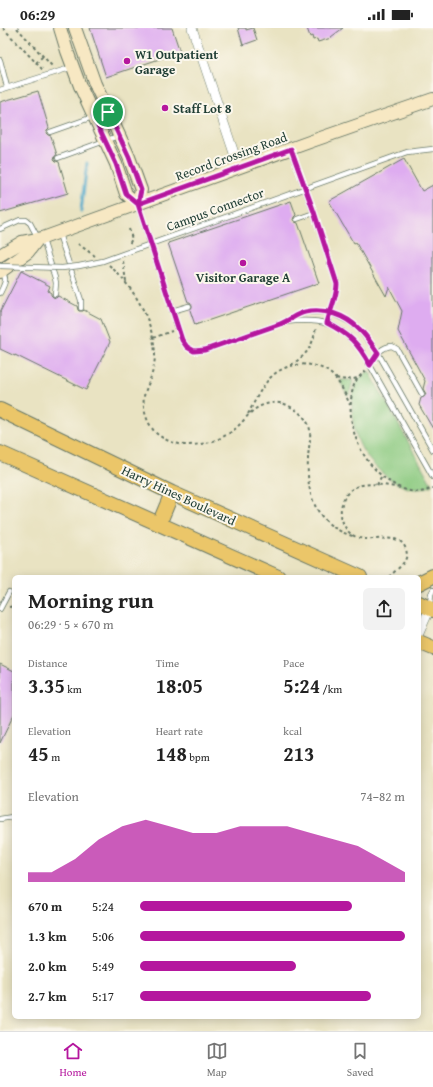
<!DOCTYPE html>
<meta charset="utf-8">
<style>
:root{--surface:#fff;--page:#f2f2f2;--text:#222;--muted:#767676;--line:#e0e0e0;--accent:#b5179e}
body{margin:0;font-family:"Gentium Book Plus",serif;background:var(--page);color:var(--text);height:100vh;display:flex;flex-direction:column;font-size:15px;white-space:nowrap}
*{box-sizing:border-box;margin:0}
p{font-size:13px;color:var(--muted)}
.icon{flex:none;width:22px;height:22px;fill:none;stroke:currentColor;stroke-width:2;stroke-linecap:round;stroke-linejoin:round}
.map{position:relative;flex:1;overflow:hidden}
.drawer{position:absolute;left:12px;top:547px;width:409px;height:444px;display:flex;flex-direction:column;background:var(--surface);border-radius:6px;box-shadow:0 2px 10px #0003}
.drawer>*{flex:none}
.pin{position:absolute;display:grid;place-items:center;width:34px;height:34px;color:#fff;margin:-17px;border:2px solid #fff;border-radius:50%;box-shadow:0 1px 4px #0007}
.round{display:grid;place-items:center;flex:none;width:42px;height:42px;border-radius:6px;background:var(--page)}
.overview{display:flex;align-items:center;justify-content:space-between;height:68px;padding:0 16px}
h1{font-size:22px;font-weight:600;line-height:30px}
.stats{display:grid;grid-template-columns:repeat(3,1fr);gap:6px;height:68px;padding:4px 16px}
.stats div{display:grid;align-content:center}
.stats b{font-size:20px;font-weight:600}
.stats small{font-size:11px;font-weight:400}
.stats p{font-size:11px}
.chart{height:112px;padding:8px 16px}
.chart p{display:flex;justify-content:space-between}
.chart svg{width:100%;height:72px;margin-top:4px;fill:var(--accent);opacity:.7}
ul{padding:0 16px;list-style:none;font-size:13px}
li{display:grid;grid-template-columns:64px 48px 1fr;align-items:center;height:30px}
li i{height:10px;border-radius:5px;background:var(--accent)}
.status{display:flex;justify-content:space-between;align-items:center;height:28px;padding:0 20px;background:var(--surface);direction:ltr}
.status svg{height:11px;fill:currentColor}
.menu{display:flex;justify-content:space-around;align-items:center;height:56px;border-top:1px solid var(--line);background:var(--surface);font-size:11px;color:var(--muted)}
.menu a{display:grid;justify-items:center;gap:2px}
.menu .current{color:var(--accent)}
.map>svg:first-child{display:block}
.green{fill:#8ac97f;stroke:#54835a}
.lines{fill:none;stroke-linecap:round;stroke-linejoin:round}
.stream{stroke:#4ba7c9;stroke-width:3}
.building{fill:#deacf0}
.lane-casing{stroke:#676;stroke-width:6}
.street-casing{stroke:#676;stroke-width:10}
.secondary-casing{stroke:#676;stroke-width:14}
.primary-casing{stroke:#676;stroke-width:16}
.path{stroke:#676;stroke-width:2;stroke-dasharray:3 3;stroke-linecap:butt}
.lane{stroke:#fff;stroke-width:4.5}
.street{stroke:#fff;stroke-width:9}
.secondary{stroke:#f7e8c3;stroke-width:12}
.primary{stroke:#ebc669;stroke-width:14}
.lane-bridge-casing{stroke:#676;stroke-width:6;stroke-linecap:butt}
.lane-bridge{stroke:#fff;stroke-width:4.5}
.route-casing{stroke:#fff;stroke-width:8}
.route{stroke:#b5179e;stroke-width:5}
.poi-dot{fill:#b5179e;stroke:#fbf7ec;stroke-width:1.5}
.labels{text-anchor:middle;stroke-width:4;stroke-linejoin:round;paint-order:stroke}
.poi-label{font-size:13px;font-weight:bold;fill:#1f3d34;stroke:#fbf7ec;text-anchor:start}
.street-label{font-size:13px;fill:#1f3d34;stroke:#fbf7ec}
</style>
<div class="status"><b>06:29</b><svg viewBox="0 0 49 12"><path d="M0 12V9h3v3zM5 12V6h3v6zM10 12V3h3v9zM15 12V0h3v12zM26 1h20v11H26zM47 4h2v5h-2z"/></svg></div>
<div class="map">
<svg width="433" height="1003" viewBox="0 0 433 1003">
<rect width="100%" height="100%" fill="#fbf7ec"/>
<filter id="ink" filterUnits="userSpaceOnUse"><feTurbulence type="fractalNoise" baseFrequency=".025" numOctaves="2"/><feDisplacementMap in="SourceGraphic" scale="8" xChannelSelector="R" yChannelSelector="G"/><feConvolveMatrix kernelMatrix="1 2 1 2 8 2 1 2 1" color-interpolation-filters="sRGB"/></filter>
<filter id="wash" filterUnits="userSpaceOnUse"><feTurbulence type="fractalNoise" baseFrequency=".012" numOctaves="4" result="noise"/><feDisplacementMap in="SourceGraphic" scale="16" xChannelSelector="R" yChannelSelector="G"/><feGaussianBlur stdDeviation="0.9" result="paint"/><feColorMatrix in="noise" values="0 0 0 0 0 0 0 0 0 0 0 0 0 0 0 0 0 1.4 0 .05"/><feComposite in="paint" operator="in"/></filter>
<g filter="url(#wash)">
<rect width="100%" height="100%" fill="#e9e3c2"/>
<!-- green -->
<path class="green" d="M369 343 432 457C407 472 374 442 362 421 355 408 352 394 352 380 351 364 354 351 369 343Z
M341 352H352L353 353 349 367H347L340 353Z"/>
<g class="lines">
<!-- stream -->
<path class="stream" d="M81 183 87 135"/>
</g>
<g id="blocks">
<!-- building -->
<path class="building" d="M90 0H172L180 24 106 49Z
M238 0H246V2L253 0 257 12 243 17Z
M307 0H343L331 9V10L318 14 317 11 313 12 312 8 310 9Z
M38 63 49 100 47 102 46 105 48 107 51 108 57 127 55 128 54 131 56 133 59 134 68 165 0 185V74Z
M404 131 422 163 433 157V401L419 377 421 370 424 369 426 366 423 361 425 353 398 303 402 283 389 259 386 268 356 215 354 216 329 173Z
M291 173 296 187 294 189 293 192 295 194 298 195 319 255 195 297 190 282 192 279V277L190 274H188L168 215Z
M21 243 50 258 48 263 51 265V267L53 269 56 270 58 268 77 278 78 282 79 283H83L84 282 101 291 110 314 86 362 15 327V328L0 321V284Z
M0 636 14 643V686L0 715Z"/>
</g>
</g>
<g filter="url(#ink)">
<use href="#blocks" fill-opacity="0" stroke="#676" stroke-width="1"/>
<g class="lines">
<defs>
<path id="lane" d="M0 32 7 59
M0 62 73 39
M50 104 107 84
M291 122 314 185 337 256C337 269 330 282 327 295
M58 130 118 108
M138 177 182 312 187 319 194 323 205 322 285 294C321 290 339 294 362 323L433 449
M297 191 314 185
M0 201 20 192H26L30 195 38 210
M59 206 81 272V280
M43 212 55 250 56 255 55 266
M0 265C4 257 8 251 2 243
M172 283 189 278
M287 293 297 287 307 284H330L350 294 359 301 378 325 433 422
M370 337C376 328 380 319 392 318L397 321 422 366
M430 578 431 566 433 562
M0 581 9 564
M0 791 12 789 14 790"/>
<path id="street" d="M192 0 239 140
M419 605 430 580"/>
<path id="secondary" d="M60 0 67 23 80 58 116 136 126 166 138 176
M75 0 95 56 119 107 129 129 141 162 138 176
M0 227 22 214 43 210 312 113 433 71
M0 244 28 224 38 211"/>
<path id="primary" d="M0 382 172 465 360 549
M0 425 278 549
M159 496 172 465
M419 555 433 548
M419 575 433 582
M419 614 433 620"/>
</defs>
<!-- lane casing -->
<use href="#lane" class="lane-casing"/>
<!-- street casing -->
<use href="#street" class="street-casing"/>
<!-- secondary casing -->
<use href="#secondary" class="secondary-casing"/>
<!-- primary casing -->
<use href="#primary" class="primary-casing"/>
<!-- path -->
<path class="path" d="M3 0 42 41H43
M17 0 52 38
M36 35 43 28
M129 201 132 211 129 216
M78 216 95 228
M123 233 126 254
M109 237C134 260 153 291 155 326 155 340 150 352 145 364 141 377 146 394 155 404 163 412 175 416 185 417 203 417 216 414 231 404 247 393 249 378 272 375 277 374 284 375 289 378 299 383 308 391 310 402 311 413 308 422 308 432 306 468 317 498 353 508
M153 310 172 303
M291 337C307 327 313 318 316 299
M366 343C363 345 361 347 359 349 353 355 352 364 351 372 348 404 363 436 390 454 398 459 408 464 418 464 424 464 428 462 433 460
M336 350C344 352 350 352 358 350
M248 386C255 373 261 359 271 349 288 332 320 332 335 350 342 358 346 368 350 377
M377 457 382 447
M389 549C396 541 412 533 405 519 396 500 363 522 347 502 342 495 339 485 342 476 350 448 380 457 402 460
M9 579 14 578"/>
<!-- lane -->
<use href="#lane" class="lane"/>
<!-- street -->
<use href="#street" class="street"/>
<!-- secondary -->
<use href="#secondary" class="secondary"/>
<!-- primary -->
<use href="#primary" class="primary"/>
<defs>
<path id="lane-bridge" d="M0 238 62 240 79 238 103 233 407 124 433 121"/>
</defs>
<!-- lane-bridge casing -->
<use href="#lane-bridge" class="lane-bridge-casing"/>
<!-- lane-bridge -->
<use href="#lane-bridge" class="lane-bridge"/>
</g>
</g>
<g class="lines" filter="url(#ink)">
<defs>
<path id="route" d="M108 84 129 129 141 162 138 176 182 312 187 319 194 323 205 322C230 313 255 305 280 296 289 293 296 286 305 284 325 280 345 287 359 301 367 308 372 317 378 325L370 337C358 315 349 306 327 295 330 282 337 269 337 256L314 184 291 121 138 176 126 166 116 136 94 89 108 84"/>
</defs>
<!-- route casing -->
<use href="#route" class="route-casing"/>
<!-- route -->
<use href="#route" class="route"/>
</g>
<!-- markers -->
<g class="poi-dot">
<circle cx="127" cy="33" r="4"/>
<circle cx="165" cy="80" r="4"/>
<circle cx="243" cy="235" r="4"/>
</g>
<g class="labels">
<!-- poi labels -->
<g class="poi-label">
<text x="135" y="31">W1 Outpatient<tspan x="135" dy="15">Garage</tspan></text>
<text x="173" y="85">Staff Lot 8</text>
<text x="243" y="254" text-anchor="middle">Visitor Garage A</text>
</g>
<!-- street labels -->
<g class="street-label">
<text transform="translate(231 128) rotate(-20)" y="5">Record Crossing Road</text>
<text transform="translate(215 181) rotate(-20)" y="5">Campus Connector</text>
<text transform="translate(179 467) rotate(25)" y="5">Harry Hines Boulevard</text>
</g>
</g>
</svg>
<div class="pin" style="left:108px;top:84px;background:#1e9e55"><svg class="icon" aria-label="arrive" viewBox="0 0 24 24"><path d="M6 21V4h12l-3 4 3 4H6"/></svg></div>
<section class="drawer">
<div class="overview"><div><h1>Morning run</h1><p>06:29 · 5 × 670 m</p></div><a class="round"><svg class="icon" aria-label="share" viewBox="0 0 24 24"><path d="M12 15V3M7 8l5-5 5 5M5 13v7h14v-7"/></svg></a></div>
<div class="stats">
<div><p>Distance</p><b>3.35<small> km</small></b></div>
<div><p>Time</p><b>18:05</b></div>
<div><p>Pace</p><b>5:24<small> /km</small></b></div>
</div>
<div class="stats">
<div><p>Elevation</p><b>45<small> m</small></b></div>
<div><p>Heart rate</p><b>148<small> bpm</small></b></div>
<div><p>kcal</p><b>213</b></div>
</div>
<div class="chart"><p><span>Elevation</span>74–82 m</p>
<svg viewBox="0 0 160 44" preserveAspectRatio="none"><path d="M0 44V38L10 38L20 30L30 18L40 10L50 6L60 10L70 14L80 14L90 10L100 10L110 10L120 14L130 18L140 22L150 30L160 38V44z"/></svg>
</div>
<ul>
<li><b>670 m</b>5:24<i style="width:80%"></i></li>
<li><b>1.3 km</b>5:06<i style="width:100%"></i></li>
<li><b>2.0 km</b>5:49<i style="width:59%"></i></li>
<li><b>2.7 km</b>5:17<i style="width:87%"></i></li>
</ul>
</section>
</div>
<nav class="menu">
<a class="current"><svg class="icon" aria-label="home" viewBox="0 0 24 24"><path d="M3 11l9-7 9 7M6 9v11h12V9"/></svg>Home</a>
<a><svg class="icon" aria-label="map" viewBox="0 0 24 24"><path d="M3 6l6-2 6 2 6-2v14l-6 2-6-2-6 2zM9 4v14M15 6v14"/></svg>Map</a>
<a><svg class="icon" aria-label="saved" viewBox="0 0 24 24"><path d="M7 4h10v16l-5-4-5 4z"/></svg>Saved</a>
</nav>
